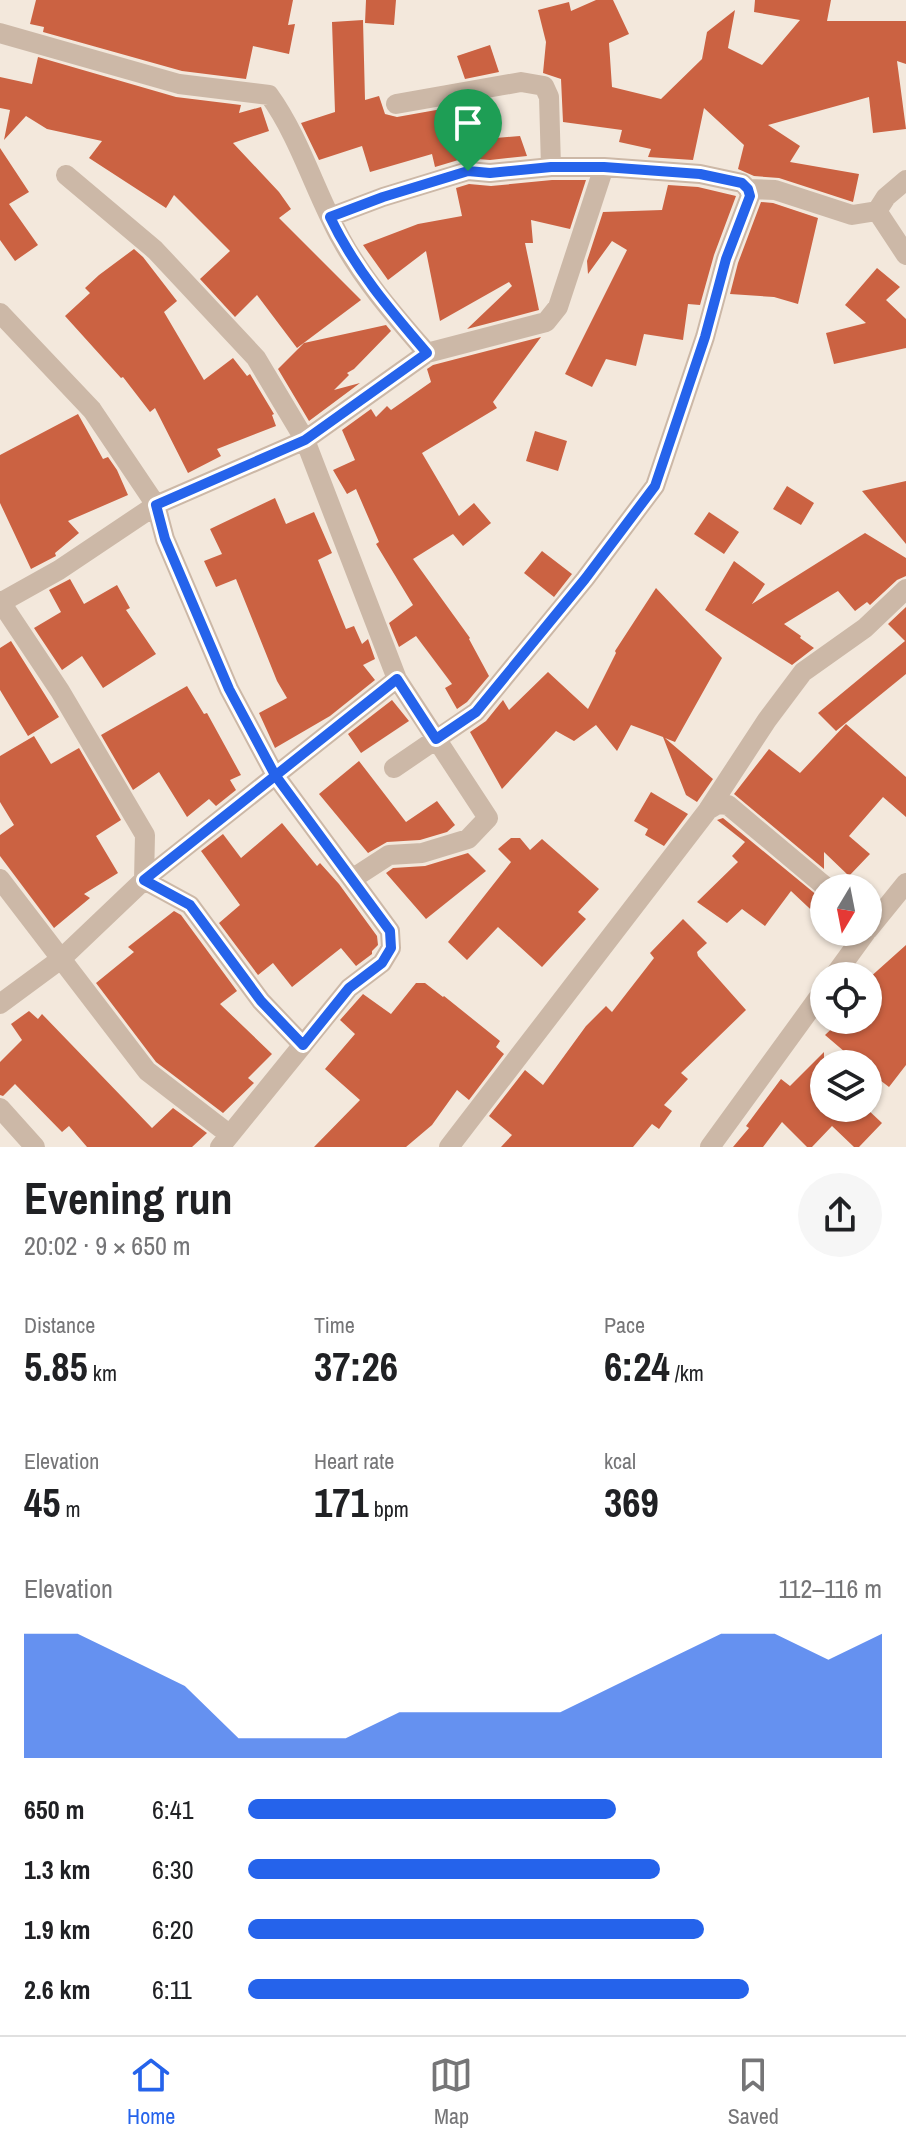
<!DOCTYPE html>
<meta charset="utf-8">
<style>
:root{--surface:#fff;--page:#f6f6f6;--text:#202124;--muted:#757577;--line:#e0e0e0;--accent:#2563eb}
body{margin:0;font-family:"Archivo Narrow",sans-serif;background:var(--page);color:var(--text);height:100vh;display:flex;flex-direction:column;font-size:30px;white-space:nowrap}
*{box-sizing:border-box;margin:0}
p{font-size:26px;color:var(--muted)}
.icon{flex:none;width:44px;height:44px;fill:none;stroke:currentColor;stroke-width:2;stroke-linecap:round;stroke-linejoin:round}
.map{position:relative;height:1147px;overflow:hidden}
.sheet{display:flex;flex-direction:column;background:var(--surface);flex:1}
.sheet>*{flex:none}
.needle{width:52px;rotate:190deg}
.fabs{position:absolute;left:810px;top:874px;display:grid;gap:16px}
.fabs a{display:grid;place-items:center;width:72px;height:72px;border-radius:50%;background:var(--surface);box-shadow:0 2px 6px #0004;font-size:40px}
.pin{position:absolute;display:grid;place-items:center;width:68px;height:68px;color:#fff;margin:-82px -34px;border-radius:50% 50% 50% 0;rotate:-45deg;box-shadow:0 0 8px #0007}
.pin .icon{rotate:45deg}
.round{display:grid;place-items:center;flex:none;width:84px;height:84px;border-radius:42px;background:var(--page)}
.summary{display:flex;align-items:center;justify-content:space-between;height:136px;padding:0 24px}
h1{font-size:44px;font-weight:800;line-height:60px}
.stats{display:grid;grid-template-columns:repeat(3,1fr);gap:12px;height:136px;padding:8px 24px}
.stats div{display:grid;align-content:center}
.stats b{font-size:40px;font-weight:800}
.stats small{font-size:22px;font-weight:400}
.stats p{font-size:22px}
.chart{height:224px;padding:16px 24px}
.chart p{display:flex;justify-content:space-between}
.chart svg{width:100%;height:144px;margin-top:8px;fill:var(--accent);opacity:.7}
ul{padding:0 24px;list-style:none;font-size:26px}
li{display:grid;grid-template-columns:128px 96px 1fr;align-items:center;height:60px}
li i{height:20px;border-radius:10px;background:var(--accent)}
.menu{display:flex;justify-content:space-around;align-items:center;height:112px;border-top:2px solid var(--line);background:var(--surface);font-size:22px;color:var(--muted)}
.menu a{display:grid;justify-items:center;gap:4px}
.menu .selected{color:var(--accent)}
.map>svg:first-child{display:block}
.building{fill:#cb6242}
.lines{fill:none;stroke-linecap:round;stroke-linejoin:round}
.minor{stroke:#ccb8a7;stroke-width:20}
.route-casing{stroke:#fff;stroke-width:16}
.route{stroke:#2563eb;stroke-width:10}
</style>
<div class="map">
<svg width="906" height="1147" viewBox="0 0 906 1147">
<rect width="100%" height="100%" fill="#f3e8dc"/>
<!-- building -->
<path class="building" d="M36 0H293L288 25 295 24 289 54 253 46 246 79 182 71 43 32 44 27 30 24Z
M366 0H396L394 25 365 23Z
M596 0H613L629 34 609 43 612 87 661 99 702 59 707 32 735 10 728 48 762 65 800 20 754 12 755 0H831L827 21H906V64L897 61 906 129 873 133 869 97 768 125 800 146 790 162 859 174 853 202 779 178 754 176 738 169 744 145 704 108 693 160 648 157 651 149 619 142 622 130 563 122 561 79 543 73 546 42 538 10 569 2 571 11Z
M363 20 365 100 379 96 385 114 397 117 453 107 462 141 520 136 527 156 490 160 465 158 435 167 432 154 370 172 362 146 319 160 301 123 335 112 332 22Z
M490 45 499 72 465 79 457 56Z
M38 57 176 97 241 105 239 113 261 107 269 131 233 143 279 192 291 209 279 218 361 300 297 348 257 295 235 317 200 279 230 251 174 195 166 208 89 158 102 141 47 129 26 116 4 140 10 110 0 108V77L32 84Z
M0 148 29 192 9 204 38 245 15 261 0 240Z
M552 180H586L570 229 531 220 533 243H525L539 310 467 329 512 286 509 282 440 321 426 251 388 280 363 245 418 224 462 216 456 188 469 184 491 186Z
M668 185 698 187 736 196 714 255 700 305 688 304 683 340 644 334 636 366 606 359 592 387 565 374 627 250 612 241 588 274 587 261 603 212 662 210Z
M761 202 773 203 818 218 798 304 774 297 730 294 738 263Z
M134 249 143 257 177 301 164 312 204 380 233 358 247 376 250 374 274 414 272 415 276 426 217 449 221 456 188 473 155 408 150 412 123 377 121 378 65 316 90 293 85 288 99 275Z
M877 268 900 287 886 300 906 319V348L834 364 826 333 866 323 845 305Z
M386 325 391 331 354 369 347 373 349 375 334 390 360 383 309 421 278 369 304 343Z
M541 337 493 402 497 408 422 453 459 516 474 503 491 523 463 546 453 534 413 559 470 638 469 639 489 676 467 702 457 709 445 688 452 684 416 636 399 647 389 623 413 605 376 544 379 542 356 489 347 494 333 470 355 460 342 430 371 409 376 417 387 406 391 410 431 382 427 369 433 365Z
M78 414 103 459 108 457 117 470 128 495 68 521 79 533 55 553 56 556 31 569 0 503V455Z
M535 431 567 441 558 471 526 461Z
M906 481V544L862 491Z
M787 486 814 503 801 525 773 509Z
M275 498 286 524 314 512 332 553 318 560 346 629 354 626 362 644 368 639 375 659 363 665 375 680 330 716 275 748 259 713 287 698 277 681 236 579 216 587 204 561 222 554 210 529Z
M709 512 739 532 724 554 694 534Z
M865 533 906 558V576L897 580 870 605 867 602 855 611 838 591 784 624 801 636 800 638 814 648 792 665 705 610 734 561 765 584 752 604Z
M542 551 572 574 554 597 524 573Z
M70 579 84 604 117 585 130 608 126 610 156 654 103 688 82 656 62 670 34 628 61 612 49 590Z
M656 588 722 658 675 742 665 738 713 779 697 802 686 795 663 737 631 725 617 751 596 725 574 741 556 731 502 789 470 732 486 721 503 700 509 710 548 672 588 709 616 653 615 651Z
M906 607V674L836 731 818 713 905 641 888 624Z
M11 641 59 717 28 736 0 690V648Z
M187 686 204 714 207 713 241 775 230 780 236 790 216 806 209 799 187 817 159 772 133 790 101 735Z
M392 700 409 721 361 753 348 734Z
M846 724 906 777V817L883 797 849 836 870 854 849 876 824 852V869L734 794 769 749 800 773Z
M34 736 51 764 79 748 121 820 96 836 118 873 84 894 90 898 54 928 0 856V835L14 825 0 802V756Z
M359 761 406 822 437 801 455 825 447 832 420 840 387 842 368 853 319 794Z
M651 792 688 814 664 846 645 835 648 829 634 821Z
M723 818 824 901V922L791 891 765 926 742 909 727 923 697 902 738 862 732 856 745 842 717 820Z
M282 823 317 866 320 863 339 884 377 936 378 945 372 951V954L356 966 341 948 292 987 273 963 258 975 219 923 240 905 201 851 223 834 241 858Z
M511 838H520L530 850 542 839 599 889 578 912 586 919 542 967 498 927 467 960 448 942 511 862 498 849Z
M468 853 486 871 426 919 386 873 393 868 425 866Z
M174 911 181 915 237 991 220 1004 272 1054 248 1078 254 1083 223 1113 156 1062 96 983 134 952 128 947Z
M683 919 707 943 697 952 698 956 746 1010 681 1073 688 1079 664 1105 672 1111 659 1129 652 1124 633 1147H501L512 1135 489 1116 525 1070 543 1085 586 1026 606 1006 612 1012 654 958 650 953Z
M906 945V1065L889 1087 868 1071V1064H859L825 1035 841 1020H868V979Z
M416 983H425L443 997 444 996 500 1041 496 1047 504 1054 469 1100 457 1090 432 1125 406 1147H314L360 1100 325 1069 355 1034 340 1020 363 994 391 1014Z
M29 1011 38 1019 42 1014 152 1128 173 1108 207 1133 192 1147H87L69 1126 62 1132 15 1084 3 1096 0 1095V1062L22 1040 11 1024Z
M824 1052V1108H866L882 1123 859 1147H854L832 1126 812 1147H807L782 1122 763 1147H733L749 1128 746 1126 781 1079 790 1086Z"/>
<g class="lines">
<!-- minor -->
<path class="minor" d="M0 33 179 84 269 95C300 138 315 192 341 239 364 281 396 317 427 353
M396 104 521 82 544 86 549 97 551 167
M748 189 775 190 852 215 877 211 886 197 906 180
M877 211 906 255
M330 217 383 197 468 171 490 173 551 167H604L700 174 742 183 748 189 750 196 726 259 705 337 655 486 585 579 476 712 394 768
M0 313 92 410 156 505 165 539 229 689 275 775 390 931 391 948 382 963 349 988 220 1147
M0 601 60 691 145 835 144 880 190 905 261 1001 303 1045
M0 603 59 570 156 505 305 440 427 353 546 322 558 307 604 167
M708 810 718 804 728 805 827 888
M0 879 147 1071 230 1135
M352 879 389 855 422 853 468 839 488 818 397 679
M868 930 906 883
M834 976 866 932
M0 1004 61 959 144 880 397 679 305 440 256 358 155 250 66 175
M0 1108 35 1147
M449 1147 708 810 767 720 803 672 865 628 906 589
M710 1147 824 990"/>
</g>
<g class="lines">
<defs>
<path id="route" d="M468 171 383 197 330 217C354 268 390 310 427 353L305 440 156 505 165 539 229 689 275 775 390 931 391 948 382 963 349 988 303 1045 261 1001 190 905 144 880 397 679 436 739 476 712 585 579 655 486 705 337 726 259 750 196 748 189 742 183 700 174 604 167H551L490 173 468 171"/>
</defs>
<!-- route casing -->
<use href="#route" class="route-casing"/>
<!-- route -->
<use href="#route" class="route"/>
</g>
</svg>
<div class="fabs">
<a><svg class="needle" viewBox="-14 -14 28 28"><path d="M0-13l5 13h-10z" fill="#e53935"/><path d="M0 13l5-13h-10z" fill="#757577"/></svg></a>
<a><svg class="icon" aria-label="locate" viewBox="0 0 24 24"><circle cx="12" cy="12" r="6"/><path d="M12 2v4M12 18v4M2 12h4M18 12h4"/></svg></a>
<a><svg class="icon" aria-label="layers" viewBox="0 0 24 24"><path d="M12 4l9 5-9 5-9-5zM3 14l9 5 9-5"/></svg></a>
</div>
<div class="pin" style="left:468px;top:171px;background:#1e9e55"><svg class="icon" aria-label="arrive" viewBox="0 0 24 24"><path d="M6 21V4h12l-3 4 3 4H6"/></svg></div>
</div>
<section class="sheet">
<div class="summary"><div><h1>Evening run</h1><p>20:02 · 9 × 650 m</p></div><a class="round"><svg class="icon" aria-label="share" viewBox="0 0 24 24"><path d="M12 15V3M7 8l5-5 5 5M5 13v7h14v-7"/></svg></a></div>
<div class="stats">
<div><p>Distance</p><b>5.85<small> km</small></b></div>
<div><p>Time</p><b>37:26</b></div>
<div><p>Pace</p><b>6:24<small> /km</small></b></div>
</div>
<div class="stats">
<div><p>Elevation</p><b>45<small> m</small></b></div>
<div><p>Heart rate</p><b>171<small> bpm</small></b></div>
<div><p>kcal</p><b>369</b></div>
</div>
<div class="chart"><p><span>Elevation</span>112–116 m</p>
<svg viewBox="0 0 160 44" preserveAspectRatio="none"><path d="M0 44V6L10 6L20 14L30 22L40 38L50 38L60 38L70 30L80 30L90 30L100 30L110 22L120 14L130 6L140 6L150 14L160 6V44z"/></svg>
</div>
<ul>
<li><b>650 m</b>6:41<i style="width:58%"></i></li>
<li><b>1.3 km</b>6:30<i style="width:65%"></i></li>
<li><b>1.9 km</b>6:20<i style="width:72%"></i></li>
<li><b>2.6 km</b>6:11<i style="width:79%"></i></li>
</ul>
</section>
<nav class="menu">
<a class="selected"><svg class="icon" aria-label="home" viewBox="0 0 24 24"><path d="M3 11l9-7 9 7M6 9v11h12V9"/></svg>Home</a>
<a><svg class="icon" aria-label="map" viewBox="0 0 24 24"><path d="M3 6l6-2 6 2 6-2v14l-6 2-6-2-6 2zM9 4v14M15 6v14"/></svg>Map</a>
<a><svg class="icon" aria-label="saved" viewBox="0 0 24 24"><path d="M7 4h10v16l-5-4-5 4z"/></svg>Saved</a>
</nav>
